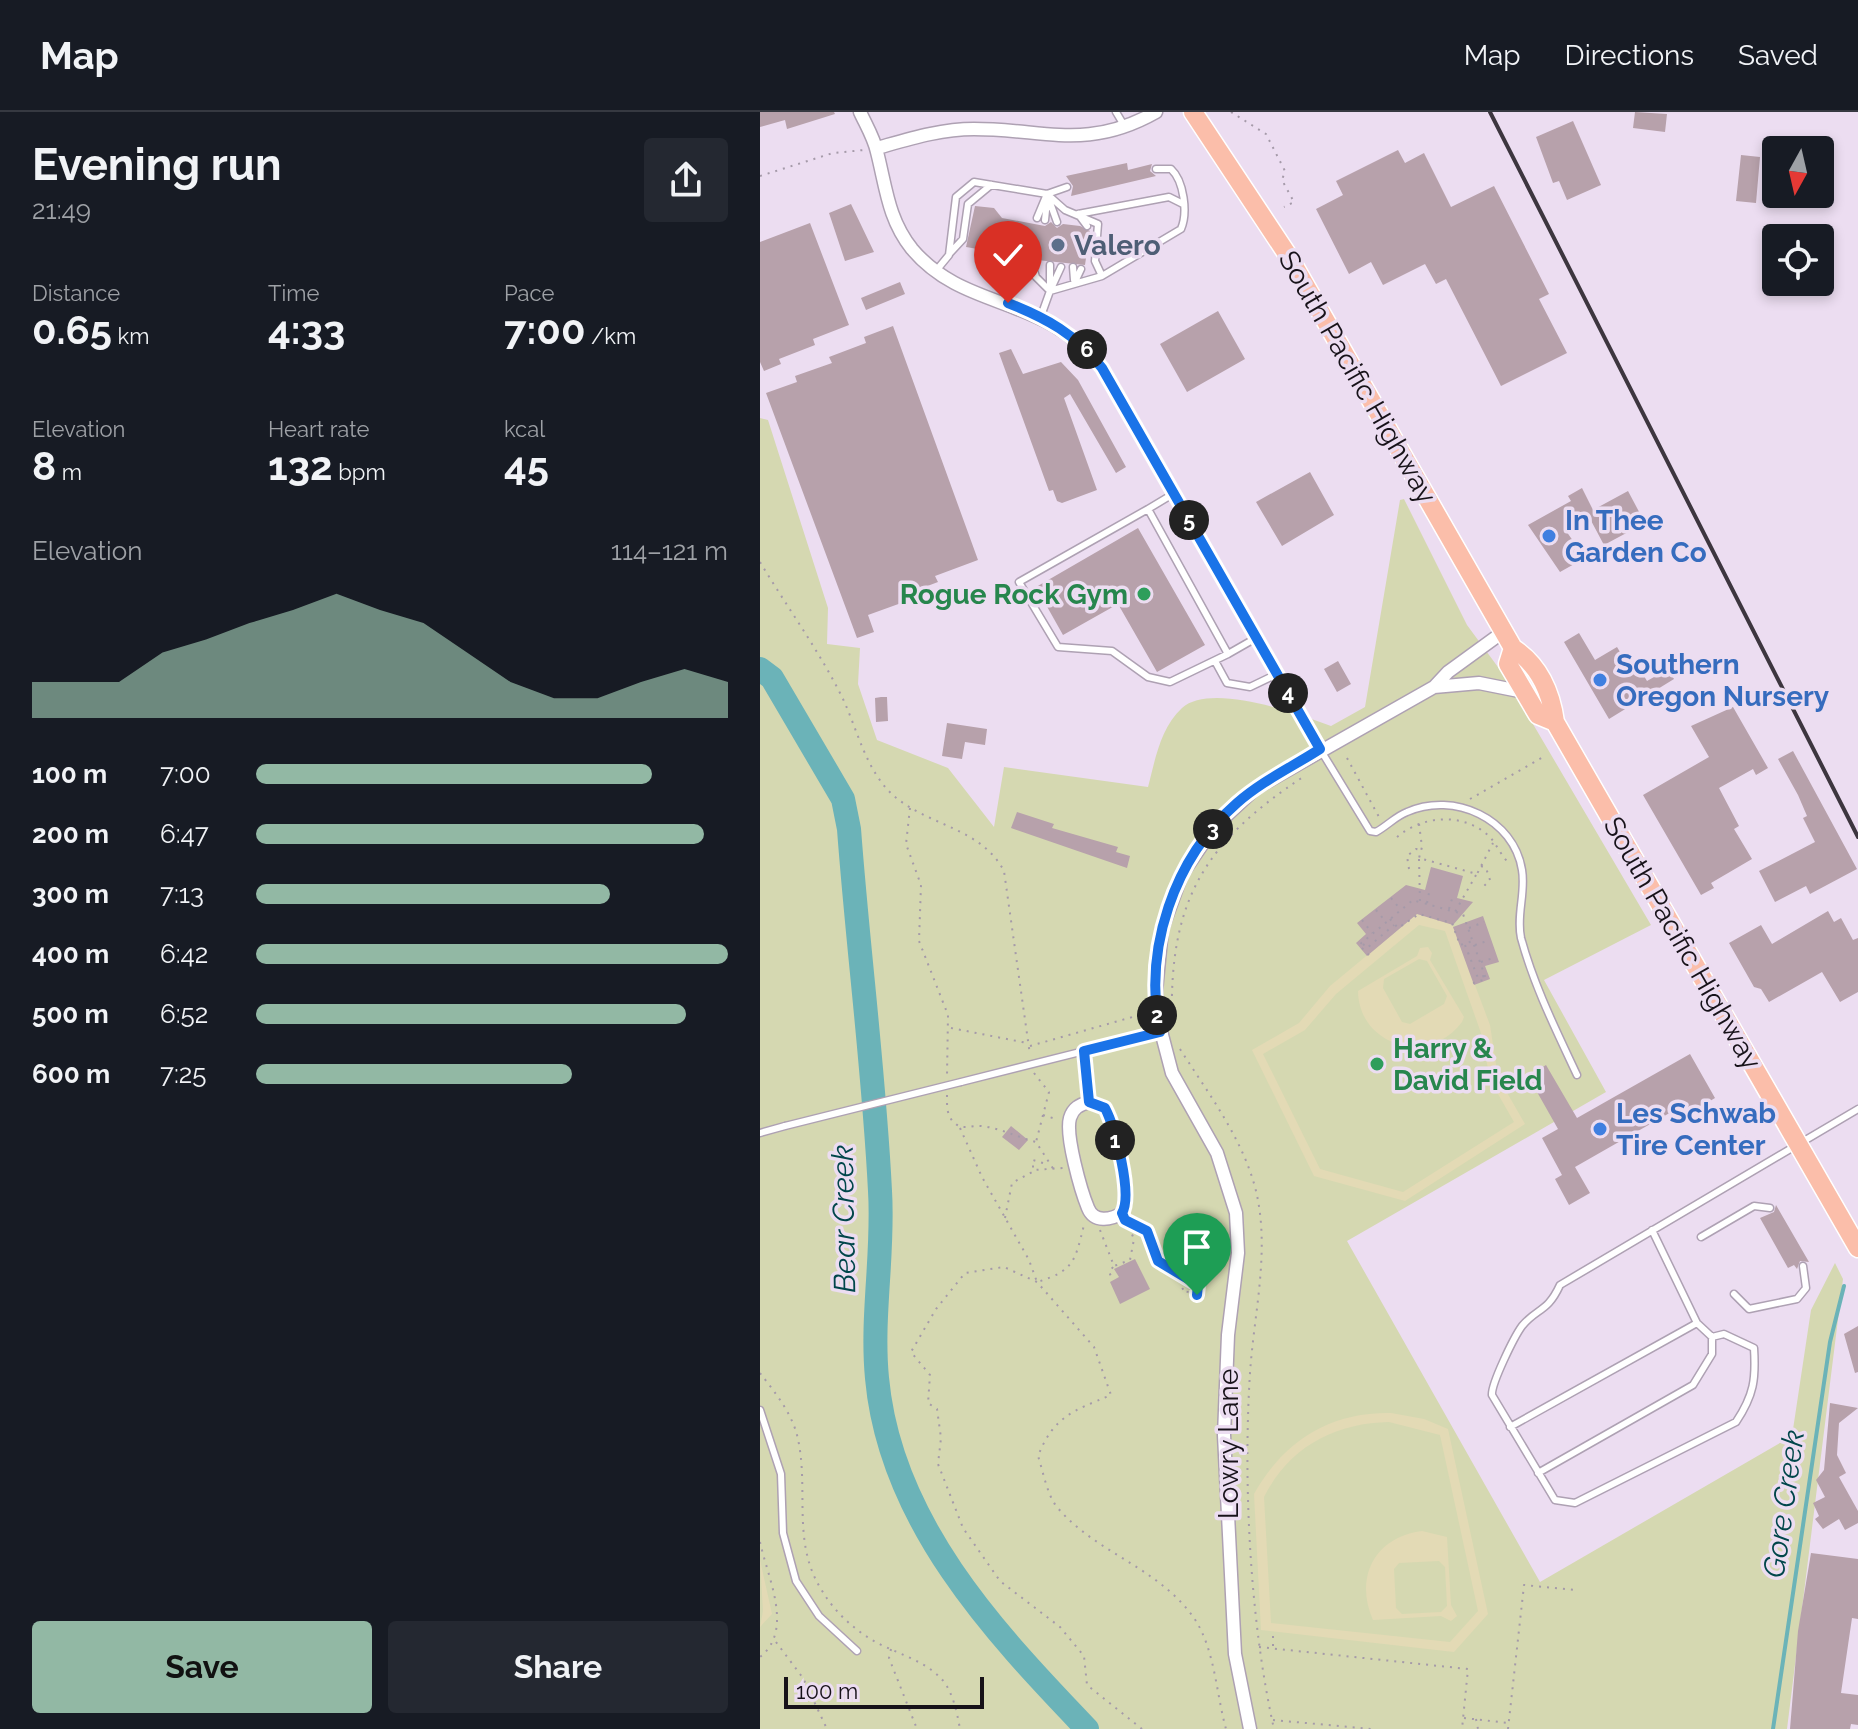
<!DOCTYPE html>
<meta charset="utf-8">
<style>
:root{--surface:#171b24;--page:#242831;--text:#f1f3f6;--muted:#9ea1a6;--line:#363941;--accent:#92b8a4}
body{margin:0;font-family:Raleway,sans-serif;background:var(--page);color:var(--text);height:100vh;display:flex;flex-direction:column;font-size:30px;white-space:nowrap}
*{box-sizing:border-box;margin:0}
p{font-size:26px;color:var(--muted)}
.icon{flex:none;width:44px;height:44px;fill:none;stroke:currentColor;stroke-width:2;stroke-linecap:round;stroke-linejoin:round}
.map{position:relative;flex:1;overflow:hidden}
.sheet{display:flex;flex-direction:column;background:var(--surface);width:760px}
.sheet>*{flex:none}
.needle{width:52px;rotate:188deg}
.buttons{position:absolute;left:1002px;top:24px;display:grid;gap:16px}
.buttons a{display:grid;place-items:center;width:72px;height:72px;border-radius:8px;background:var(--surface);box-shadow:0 4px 12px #0003;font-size:40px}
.scale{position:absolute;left:24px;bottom:20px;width:200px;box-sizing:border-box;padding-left:8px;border:4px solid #171219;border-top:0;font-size:22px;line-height:28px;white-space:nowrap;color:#171219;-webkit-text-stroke:6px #ecddf1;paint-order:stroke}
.pin{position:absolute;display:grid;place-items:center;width:68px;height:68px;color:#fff;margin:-82px -34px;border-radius:50% 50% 50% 0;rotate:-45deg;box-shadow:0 0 8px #0007}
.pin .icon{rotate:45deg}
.km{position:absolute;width:40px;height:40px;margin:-20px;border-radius:50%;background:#222;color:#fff;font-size:22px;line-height:40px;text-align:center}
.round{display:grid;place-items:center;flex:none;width:84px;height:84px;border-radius:8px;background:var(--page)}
.headline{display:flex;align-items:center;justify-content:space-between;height:136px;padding:0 32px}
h1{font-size:44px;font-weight:700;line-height:60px}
.figures{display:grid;grid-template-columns:repeat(3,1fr);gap:12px;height:136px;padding:8px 32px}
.figures div{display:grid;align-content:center}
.figures b{font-size:40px;font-weight:700}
.figures small{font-size:22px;font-weight:400}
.figures p{font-size:22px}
.chart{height:224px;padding:16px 32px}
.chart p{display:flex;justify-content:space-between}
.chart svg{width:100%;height:144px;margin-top:8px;fill:var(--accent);opacity:.7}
.action{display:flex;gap:16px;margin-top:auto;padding:16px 32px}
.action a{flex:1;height:92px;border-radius:8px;background:var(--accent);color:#111;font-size:32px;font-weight:700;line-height:92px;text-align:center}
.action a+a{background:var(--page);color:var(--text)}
ul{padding:0 32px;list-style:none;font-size:26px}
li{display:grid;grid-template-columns:128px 96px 1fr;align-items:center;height:60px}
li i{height:20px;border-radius:10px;background:var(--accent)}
header{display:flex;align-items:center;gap:48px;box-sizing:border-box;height:112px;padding:0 40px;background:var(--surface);border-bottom:2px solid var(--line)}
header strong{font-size:38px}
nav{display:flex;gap:44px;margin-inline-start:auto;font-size:28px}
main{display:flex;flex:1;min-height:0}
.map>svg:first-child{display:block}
.green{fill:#d5d8b1}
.sand{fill:#e3dab5;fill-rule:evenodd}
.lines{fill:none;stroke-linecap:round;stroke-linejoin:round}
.stream{stroke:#6bb3b8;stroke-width:4}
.river{stroke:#6bb3b8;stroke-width:24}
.building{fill:#b7a1ab}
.service-casing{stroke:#aea1b3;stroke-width:9}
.minor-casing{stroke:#aea1b3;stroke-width:15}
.primary-casing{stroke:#fff;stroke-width:21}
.path{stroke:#a59aa9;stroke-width:2;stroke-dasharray:2 6;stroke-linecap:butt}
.service{stroke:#fff;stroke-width:6}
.minor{stroke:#fff;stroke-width:12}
.primary{stroke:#fbbeaa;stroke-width:18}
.rail{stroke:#3d363f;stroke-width:4}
.service-bridge-casing{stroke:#aea1b3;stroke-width:9;stroke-linecap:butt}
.service-bridge{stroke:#fff;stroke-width:6}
.route-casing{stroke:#fff;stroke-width:16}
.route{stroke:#1a73e8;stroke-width:10}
.service-dot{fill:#5c6f8a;stroke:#ecddf1;stroke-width:3}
.shop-dot{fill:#3f7fe0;stroke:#ecddf1;stroke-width:3}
.leisure-dot{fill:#2e9e5b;stroke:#ecddf1;stroke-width:3}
.labels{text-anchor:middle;stroke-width:7;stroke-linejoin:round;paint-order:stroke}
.service-label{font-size:28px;font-weight:bold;fill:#4e5e75;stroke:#ecddf1;text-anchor:start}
.street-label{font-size:28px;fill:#171219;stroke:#ecddf1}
.shop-label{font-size:28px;font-weight:bold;fill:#366cbe;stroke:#ecddf1;text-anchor:start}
.leisure-label{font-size:28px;font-weight:bold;fill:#27864d;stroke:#ecddf1;text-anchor:end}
.water-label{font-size:30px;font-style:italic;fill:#00464a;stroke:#ecddf1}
</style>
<header>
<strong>Map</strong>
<nav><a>Map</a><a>Directions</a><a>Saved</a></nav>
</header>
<main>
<section class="sheet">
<div class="headline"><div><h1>Evening run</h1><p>21:49</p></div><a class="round"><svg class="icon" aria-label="share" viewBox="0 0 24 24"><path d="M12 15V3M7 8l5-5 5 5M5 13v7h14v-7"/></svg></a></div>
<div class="figures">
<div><p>Distance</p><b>0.65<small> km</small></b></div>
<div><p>Time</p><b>4:33</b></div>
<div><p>Pace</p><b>7:00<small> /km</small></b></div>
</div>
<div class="figures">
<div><p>Elevation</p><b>8<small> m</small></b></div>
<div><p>Heart rate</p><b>132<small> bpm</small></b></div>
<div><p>kcal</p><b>45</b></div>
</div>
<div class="chart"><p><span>Elevation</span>114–121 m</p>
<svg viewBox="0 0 160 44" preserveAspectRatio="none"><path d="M0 44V33L10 33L20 33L30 24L40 20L50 15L60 11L70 6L80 11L90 15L100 24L110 33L120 38L130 38L140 33L150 29L160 33V44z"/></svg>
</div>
<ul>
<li><b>100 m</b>7:00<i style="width:84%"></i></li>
<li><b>200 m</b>6:47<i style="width:95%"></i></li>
<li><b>300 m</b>7:13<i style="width:75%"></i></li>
<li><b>400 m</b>6:42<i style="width:100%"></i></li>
<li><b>500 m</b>6:52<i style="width:91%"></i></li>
<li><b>600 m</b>7:25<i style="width:67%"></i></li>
</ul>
<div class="action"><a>Save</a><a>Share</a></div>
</section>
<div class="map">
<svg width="1098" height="1617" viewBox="0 0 1098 1617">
<rect width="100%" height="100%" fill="#ecddf1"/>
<!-- green -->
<path class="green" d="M0 306 8 308 68 496 67 532 100 536 98 572 117 628 188 656 234 715 244 655 388 675C395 649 400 616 422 596 451 570 539 602 571 614L605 595 640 388 644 387 707 513 746 566 891 813 784 868 846 980 587 1129 780 1470 1032 1324 1051 1198 1075 1151 1083 1167 1027 1617H0Z"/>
<!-- sand -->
<path class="sand" d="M657 802 692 812 730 913 738 965 765 1012 645 1089 554 1064 492 938 539 911 570 874ZM659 813 685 819 722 924 730 968 754 1010 643 1080 560 1057 503 942 545 918 576 882Z
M668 835 672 841 670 848 704 905 702 910C670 954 599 935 598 879L657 844 660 836ZM659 847 667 849 687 884 684 892 650 912 642 910 623 876 624 867Z
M631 1301 664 1307 688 1317 728 1502 694 1540 501 1518 494 1382C524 1329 569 1300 631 1301ZM629 1310 680 1323 718 1499 690 1530 511 1511 504 1385C529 1335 575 1311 629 1310Z
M662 1419 687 1425 691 1493 697 1504 691 1509 681 1504 613 1508C594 1465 615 1425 662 1419ZM679 1449 685 1455 687 1494 681 1500 642 1502 636 1496 634 1457 639 1451Z
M0 1448 12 1502 0 1515 3 1499Z"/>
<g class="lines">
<!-- stream -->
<path class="stream" d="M1013 1617 1070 1230 1084 1174"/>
<!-- river -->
<path class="river" d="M0 557 12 566 83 687 89 717C98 838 114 958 120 1079 124 1141 111 1204 117 1266 130 1409 233 1519 327 1617"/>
</g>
<!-- building -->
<path class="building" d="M0 0H74L75 2 27 17 25 8 0 15Z
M875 0 907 2 905 20 873 16Z
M813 9 841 73 807 88 799 69 793 71 776 25Z
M638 38 645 51 664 41 691 95 734 74 789 182 779 187 807 241 741 274 686 167 676 172 665 152 623 173 611 150 589 162 556 97 583 83 576 69Z
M981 43 1000 45 996 91 976 89Z
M367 51 368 58 392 52 390 59 396 64 311 84 313 74 306 64Z
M91 92 114 140 85 149 69 101Z
M215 94 234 96 242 106 285 114 291 110 297 116 303 112 320 114 330 119 325 153 277 148 272 143 256 145 255 155 228 151 229 145 223 144 224 138 206 135Z
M50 111 89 213 53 227 55 233 19 247 21 252 4 259 0 250V130Z
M140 170 145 182 106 198 101 186Z
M458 199 485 247 427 280 400 232Z
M133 214 218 448 175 464 178 470 141 484 144 490 108 503 114 520 97 526 6 281 37 270 35 264 72 251 69 245 106 231 104 225Z
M251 237 263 262 301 250 318 268 366 355 356 361 310 282 304 286 337 378 302 391 297 389 293 378 289 379 239 241Z
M550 360 574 403 522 434 496 390Z
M822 376 833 398 868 379 885 411 844 433 828 403 804 416 825 446 800 460 768 413 811 389 808 384Z
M378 416 445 533 397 560 358 492 303 523 276 475Z
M819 521 835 548 857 535 866 550 873 546 887 569 908 557 914 567 849 607 804 530Z
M578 549 591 572 577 580 564 557Z
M121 585H127L128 609 116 610 115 586Z
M973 595 1008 656 996 663 993 657 959 676 979 714 974 717 992 747 951 771 954 776 941 783 883 683 949 645 931 614Z
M187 611 227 617 225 633 205 630 202 647 182 644Z
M1033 639 1097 757 1050 782 1046 774 1015 790 999 759 1055 730 1043 706 1047 704 1038 683 1018 647Z
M257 700 294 712 292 716 358 735 356 740 370 744 367 756 251 716Z
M671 755 703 764 697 786 713 790 693 813 657 802 607 844 596 831 606 822 597 811 646 773 665 778Z
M1068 799 1074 810 1081 806 1093 828 1098 826V880L1080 890 1062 860 1009 890 1001 877 994 875 969 831 1001 813 1012 832Z
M723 804 739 850 725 854 730 867 714 873 693 815Z
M930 942 955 986 918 1008 913 999 815 1055 830 1081 809 1093 795 1067 802 1063 782 1026 798 1017 768 964 786 953 817 1006Z
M251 1014 268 1028 259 1038 242 1025Z
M1016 1093 1049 1150 1040 1149 1037 1157 1034 1153 1028 1156 1000 1106 1014 1100Z
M375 1147 390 1177 360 1192 350 1170 359 1165 354 1157Z
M1098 1214V1260L1095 1261 1084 1222Z
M1070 1291 1098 1296 1079 1311 1077 1343 1086 1361 1079 1365 1098 1399V1411L1085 1418 1079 1407 1063 1417 1055 1407 1059 1404 1053 1391 1065 1385 1056 1368 1064 1358Z
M1051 1441 1098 1447V1507L1092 1506 1081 1581 1098 1583V1613L1091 1612 1090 1617H1030L1038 1519Z"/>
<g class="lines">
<defs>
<path id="service" d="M356 0 365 15
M287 82 305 98 338 112 335 149 342 164
M288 85 297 110
M318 102 409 85 423 92
M318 102 327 114
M277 106 287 82
M285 108 287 89
M190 141 203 127 208 92 231 73
M271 149 276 165 290 179
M313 155 314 168
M175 160 189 143 196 85 214 70 287 82 307 75
M314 172 321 157
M290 176V153
M290 179 301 155
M281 204 290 179 342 164 421 117C428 101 424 69 411 57H396
M388 397 413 382
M468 542 410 570 388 565 352 539 298 535 259 470 388 397 468 542 496 526
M455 549 467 571 490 575 517 562
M560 637 610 719 616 720C627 714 636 704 647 700 694 679 754 707 762 758 766 781 756 803 761 826 774 874 796 918 817 963
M201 970 400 920
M0 1021 25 1014
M941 1125 994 1094 1010 1096
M974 1182 989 1197 1037 1187 1046 1176 1043 1154
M952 1225 964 1222 994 1236C996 1267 994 1283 976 1310L815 1391 795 1388 732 1283C731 1272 754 1225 762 1214 778 1195 787 1201 800 1173L1098 997
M0 1298 21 1362 23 1421 36 1469 59 1504 97 1539
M750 1315 937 1211
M778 1361 933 1273 952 1242V1225L937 1211 892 1118"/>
<path id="minor" d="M100 0C106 13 114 26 117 40 126 75 128 107 152 137 206 201 285 181 342 256L560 637
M117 36C149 27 180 17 214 17 285 17 327 39 396 0
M674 575 719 571 764 580
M324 939 329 990
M329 990 345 996C355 1015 373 1083 362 1101 351 1108 334 1111 328 1096 321 1079 305 1023 310 1006 313 996 319 993 329 990Z
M490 1617 475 1542 464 1323 468 1223 478 1141 476 1101 457 1041 412 961 396 900V879L402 817 422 762 454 715 496 676 674 575 688 560 743 520"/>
<path id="primary" d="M433 0 529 145 753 536C779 553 791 580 795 610L1098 1136
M753 536 748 552 778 603 795 610"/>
</defs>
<!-- service casing -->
<use href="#service" class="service-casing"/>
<!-- minor casing -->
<use href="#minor" class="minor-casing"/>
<!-- primary casing -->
<use href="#primary" class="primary-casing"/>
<!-- path -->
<path class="path" d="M471 0 506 22 525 59 522 68 534 90 524 95
M0 64 73 41 104 38
M0 450C27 495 60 540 83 587 96 615 103 646 122 671 154 714 218 710 244 759L270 943
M587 646 619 705
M710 687 785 644
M150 696 146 732 161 773 159 829 188 903 187 964
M659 712 662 735 659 746 717 762 733 731
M637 725C663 703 704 700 730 725 737 733 742 745 748 750
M659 747 660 790 695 800 716 763
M721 754 726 756 730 768 721 777
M649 757 647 744 656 737 661 738
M631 786 640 797
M667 791 669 781
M689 797 692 787
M616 798 626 810
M696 800 703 802 726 867 713 871
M630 807 638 816 659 802 692 811 700 833 713 829
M602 808 612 821
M709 816 724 810
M603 832 607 836 634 813
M705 833 718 866 724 864
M715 833 730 828
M609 843 599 833 653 788 659 790
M721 850 736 845
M412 908C409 788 445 730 543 665
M191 916 267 931
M270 934 383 902
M420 937C448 981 481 1024 495 1075 511 1136 494 1200 490 1261 483 1371 490 1510 514 1617
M274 961 289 980 276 1030
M187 983C187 993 186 1005 196 1012 203 1018 212 1013 221 1014 240 1016 257 1025 276 1030L294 1058
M283 1003 296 1007
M200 1016 222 1065 269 1148 277 1170C314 1159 315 1149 324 1113
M283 1051 273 1048V1058L304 1056
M245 1106 252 1071 274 1059
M370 1108C396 1120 385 1131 399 1150 407 1161 427 1164 438 1173L437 1183 427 1182 431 1167 441 1163 429 1161 420 1173 425 1180
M340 1118 354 1154 370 1148 374 1127 368 1113
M353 1155 349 1160 353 1168
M0 1261C14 1279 31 1300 37 1323 50 1375 31 1429 61 1477 73 1498 91 1515 112 1528 136 1542 167 1548 185 1571 194 1585 197 1601 200 1617
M0 1430C8 1467 34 1518 0 1545
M16 1530 43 1566 67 1617
M513 1534V1520
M499 1535 708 1557 702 1617
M131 1537 129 1546 157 1617
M704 1606 749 1611
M716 1607 718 1617
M513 1608 612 1617
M382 1617 327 1573 324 1544 300 1515 240 1469 203 1416 178 1352 181 1326 177 1297 168 1291 170 1263 151 1240 176 1197 205 1161 244 1155 277 1170 334 1235 351 1283C313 1299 294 1304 278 1344 283 1359 287 1383 297 1395 335 1441 397 1454 434 1506 455 1537 456 1581 466 1617
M748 1617 764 1473 816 1478"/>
<!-- service -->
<use href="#service" class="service"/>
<!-- minor -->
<use href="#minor" class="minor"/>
<!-- primary -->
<use href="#primary" class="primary"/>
<!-- rail -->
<path class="rail" d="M730 0 1098 725"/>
<defs>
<path id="service-bridge" d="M25 1014 201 970"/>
</defs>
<!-- service-bridge casing -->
<use href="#service-bridge" class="service-bridge-casing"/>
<!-- service-bridge -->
<use href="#service-bridge" class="service-bridge"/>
</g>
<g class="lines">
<defs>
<path id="route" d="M248 191C286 206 316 222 342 256L560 637C532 655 502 669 477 691 414 746 383 837 400 920L324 939 329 990 345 996C355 1015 373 1083 362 1101L365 1108 387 1119 398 1149 438 1173 437 1183"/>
</defs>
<!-- route casing -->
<use href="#route" class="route-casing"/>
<!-- route -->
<use href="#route" class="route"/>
</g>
<!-- markers -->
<circle class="service-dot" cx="298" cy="133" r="8"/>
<g class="shop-dot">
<circle cx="789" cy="424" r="8"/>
<circle cx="840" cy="568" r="8"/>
<circle cx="840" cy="1017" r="8"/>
</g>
<g class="leisure-dot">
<circle cx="384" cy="482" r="8"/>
<circle cx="617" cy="952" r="8"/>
</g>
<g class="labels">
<!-- service labels -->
<g class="service-label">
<text x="314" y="143">Valero</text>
</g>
<!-- street labels -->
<g class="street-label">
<text transform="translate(598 265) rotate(60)" y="10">South Pacific Highway</text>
<text transform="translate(923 831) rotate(60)" y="10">South Pacific Highway</text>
<text transform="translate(468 1332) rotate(-90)" y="10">Lowry Lane</text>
</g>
<!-- shop labels -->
<g class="shop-label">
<text x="805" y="418">In Thee<tspan x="805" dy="32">Garden Co</tspan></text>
<text x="856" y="562">Southern<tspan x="856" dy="32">Oregon Nursery</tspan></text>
<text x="856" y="1011">Les Schwab<tspan x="856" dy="32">Tire Center</tspan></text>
</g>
<!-- leisure labels -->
<g class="leisure-label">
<text x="368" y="492">Rogue Rock Gym</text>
<text x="633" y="946" text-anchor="start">Harry &amp;<tspan x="633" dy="32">David Field</tspan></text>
</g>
<!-- water labels -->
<g class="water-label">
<text transform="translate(84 1107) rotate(-91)" y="10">Bear Creek</text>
<text transform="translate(1024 1392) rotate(-82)" y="10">Gore Creek</text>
</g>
</g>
</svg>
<div class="buttons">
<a><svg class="needle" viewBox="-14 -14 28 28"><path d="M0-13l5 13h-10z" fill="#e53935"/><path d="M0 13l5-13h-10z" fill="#9ea1a6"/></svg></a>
<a><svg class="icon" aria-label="locate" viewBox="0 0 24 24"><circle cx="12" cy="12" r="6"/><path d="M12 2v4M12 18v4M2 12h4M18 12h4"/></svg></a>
</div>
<div class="scale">100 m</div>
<div class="pin" style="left:437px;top:1183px;background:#1e9e55"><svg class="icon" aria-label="arrive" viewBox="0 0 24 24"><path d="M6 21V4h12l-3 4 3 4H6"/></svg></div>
<div class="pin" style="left:248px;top:191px;background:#d93025"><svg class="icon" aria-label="check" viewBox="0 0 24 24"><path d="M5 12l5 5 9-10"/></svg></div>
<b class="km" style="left:355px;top:1028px">1</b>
<b class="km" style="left:397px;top:903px">2</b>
<b class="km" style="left:453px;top:717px">3</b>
<b class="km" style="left:528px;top:581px">4</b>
<b class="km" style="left:429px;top:408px">5</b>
<b class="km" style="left:327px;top:237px">6</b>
</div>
</main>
